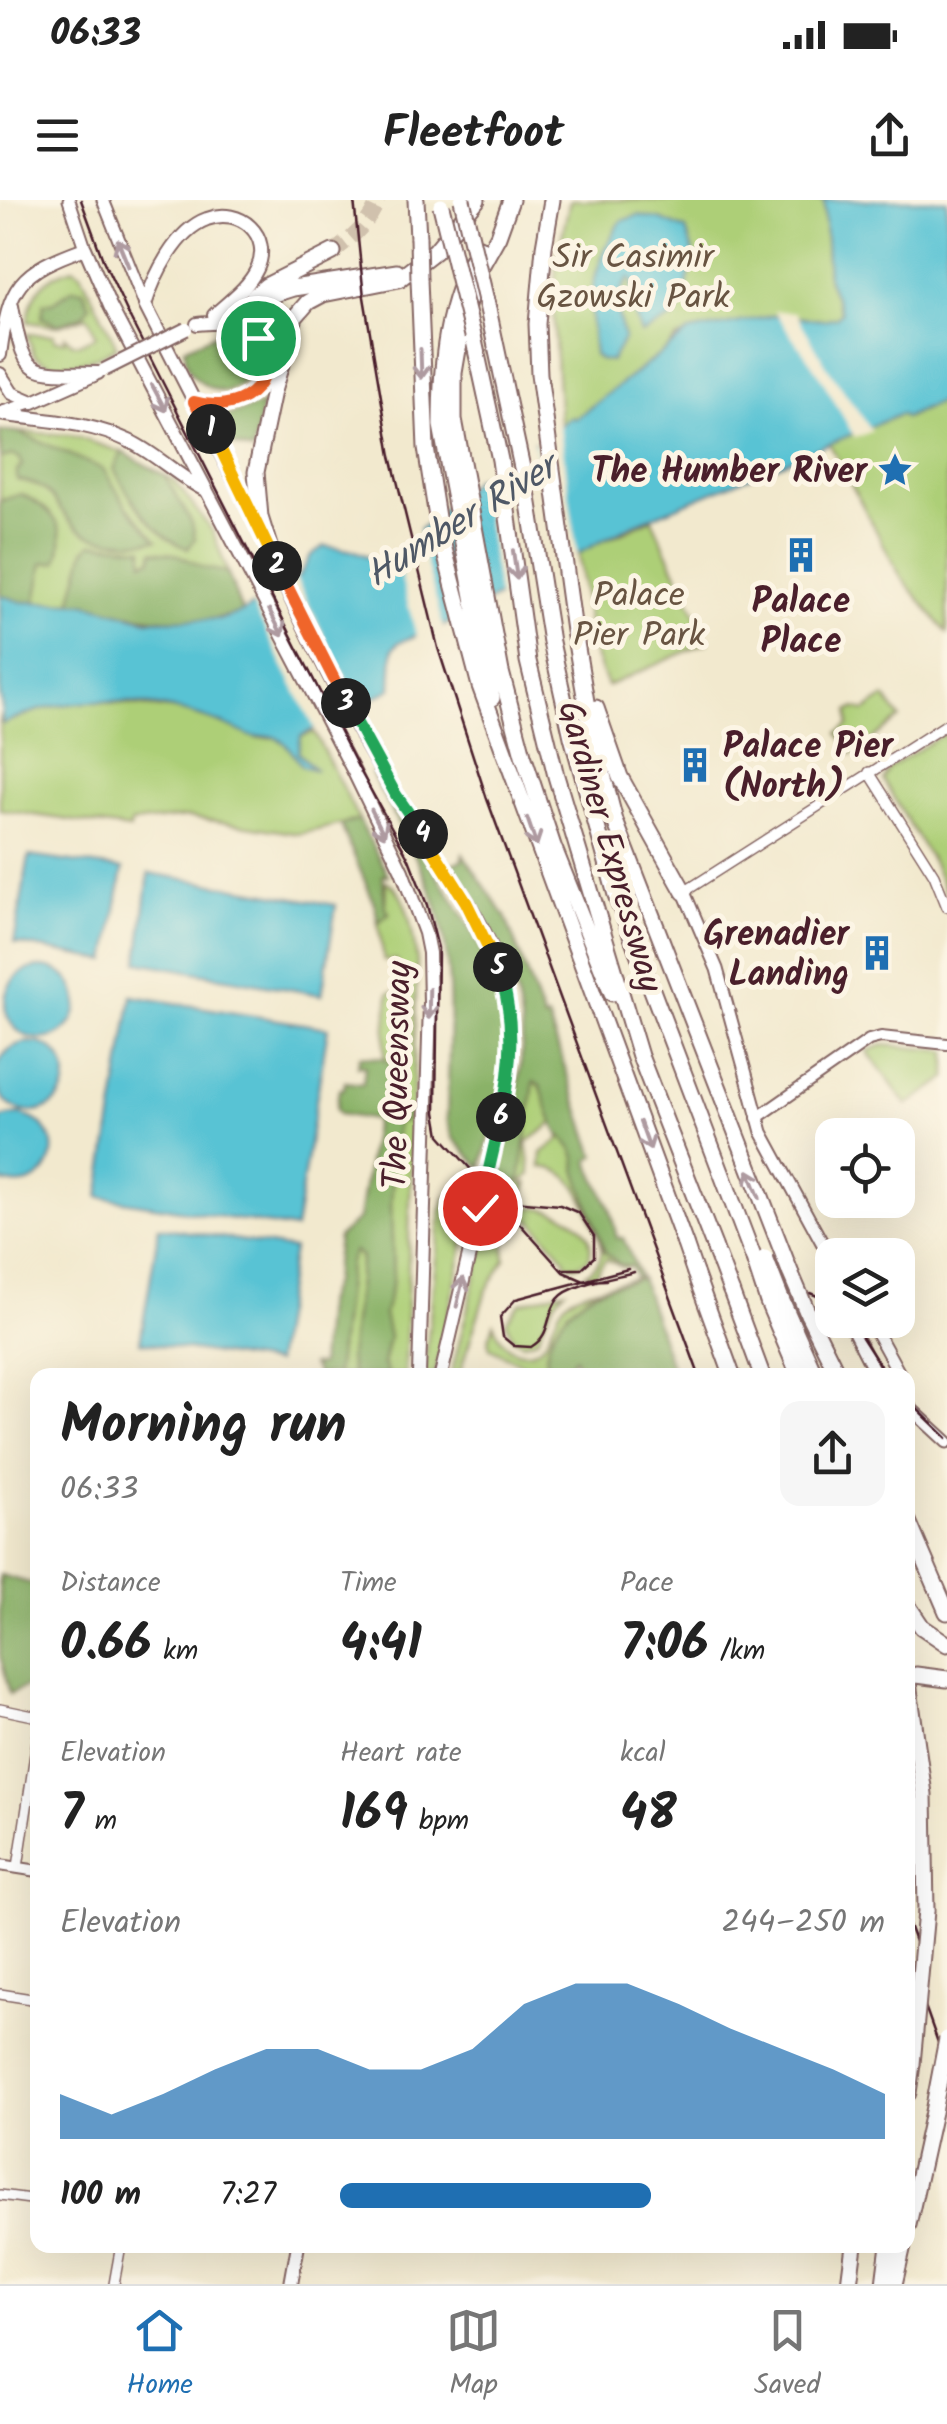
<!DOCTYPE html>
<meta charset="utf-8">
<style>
:root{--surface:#fff;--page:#f6f6f6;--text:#222;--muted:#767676;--line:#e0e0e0;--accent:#1f6fb2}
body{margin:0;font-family:Kalam,sans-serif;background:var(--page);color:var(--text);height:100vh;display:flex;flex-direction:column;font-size:38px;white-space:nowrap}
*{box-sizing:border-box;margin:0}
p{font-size:32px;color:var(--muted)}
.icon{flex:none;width:55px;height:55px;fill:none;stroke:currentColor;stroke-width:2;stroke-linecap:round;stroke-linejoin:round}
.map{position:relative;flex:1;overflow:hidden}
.details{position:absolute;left:30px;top:1168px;width:885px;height:885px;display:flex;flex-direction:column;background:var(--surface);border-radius:20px;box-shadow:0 10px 40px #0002}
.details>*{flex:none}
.controls{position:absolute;left:815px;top:918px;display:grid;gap:20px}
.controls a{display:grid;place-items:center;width:100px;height:100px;border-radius:20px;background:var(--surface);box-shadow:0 10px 40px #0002;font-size:50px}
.pin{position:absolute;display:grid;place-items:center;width:85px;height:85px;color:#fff;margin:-42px;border:5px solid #fff;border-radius:50%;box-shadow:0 2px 10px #0007}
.km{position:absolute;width:50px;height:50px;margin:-25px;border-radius:50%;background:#222;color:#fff;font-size:28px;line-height:50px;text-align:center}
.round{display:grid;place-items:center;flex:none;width:105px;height:105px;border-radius:20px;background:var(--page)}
.overview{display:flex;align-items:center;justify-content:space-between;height:170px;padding:0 30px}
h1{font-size:55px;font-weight:800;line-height:75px}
.stats{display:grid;grid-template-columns:repeat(3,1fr);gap:15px;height:170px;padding:10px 30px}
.stats div{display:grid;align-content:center}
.stats b{font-size:50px;font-weight:800}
.stats small{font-size:28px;font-weight:400}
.stats p{font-size:28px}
.chart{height:280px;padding:20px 30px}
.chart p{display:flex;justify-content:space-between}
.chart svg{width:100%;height:180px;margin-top:10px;fill:var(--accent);opacity:.7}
ul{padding:0 30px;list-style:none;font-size:32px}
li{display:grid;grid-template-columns:160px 120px 1fr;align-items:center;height:75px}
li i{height:25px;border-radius:12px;background:var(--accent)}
.status{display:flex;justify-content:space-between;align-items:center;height:70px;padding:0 50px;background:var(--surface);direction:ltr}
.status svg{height:28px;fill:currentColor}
header{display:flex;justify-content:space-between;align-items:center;height:130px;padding:0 30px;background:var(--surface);font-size:45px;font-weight:800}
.menu{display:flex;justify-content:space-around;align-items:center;height:140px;border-top:2px solid var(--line);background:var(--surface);font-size:28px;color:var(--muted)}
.menu a{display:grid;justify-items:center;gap:5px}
.menu .active{color:var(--accent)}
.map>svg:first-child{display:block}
.green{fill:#adcf77;stroke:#7c7751;stroke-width:2.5}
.forest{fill:#8ab268;stroke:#6a684a;stroke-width:2.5}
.water{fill:#59c3d4;stroke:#527180;stroke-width:2.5}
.pier{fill:#f2e9ce}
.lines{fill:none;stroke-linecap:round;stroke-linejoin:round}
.motorway-tunnel{stroke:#d0c1ad;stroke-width:15;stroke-dasharray:15 8;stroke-linecap:butt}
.minor-casing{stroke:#856664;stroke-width:12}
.tertiary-casing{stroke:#856664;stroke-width:14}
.secondary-casing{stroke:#856664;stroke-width:15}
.primary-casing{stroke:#856664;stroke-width:16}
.motorway-casing{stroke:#856664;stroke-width:19}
.minor{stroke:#fff;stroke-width:9}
.tertiary{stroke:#fff;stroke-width:10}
.secondary{stroke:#fff;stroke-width:11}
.primary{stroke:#fff;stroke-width:12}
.motorway{stroke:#fff;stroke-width:15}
.tram{stroke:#4a1f2b;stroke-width:2.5}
.rail{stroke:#4a1f2b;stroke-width:2.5}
.primary-bridge-casing{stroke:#856664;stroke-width:16;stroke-linecap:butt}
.motorway-bridge-casing{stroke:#856664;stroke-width:19;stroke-linecap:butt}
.primary-bridge{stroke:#fff;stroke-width:12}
.motorway-bridge{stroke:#fff;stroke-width:15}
.oneway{stroke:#ae9aa0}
.split-1-casing{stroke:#fff;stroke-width:20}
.split-2-casing{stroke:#fff;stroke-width:20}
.split-3-casing{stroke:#fff;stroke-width:20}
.split-4-casing{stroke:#fff;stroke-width:20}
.split-5-casing{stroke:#fff;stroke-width:20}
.split-6-casing{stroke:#fff;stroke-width:20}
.split-7-casing{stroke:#fff;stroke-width:20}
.split-1{stroke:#f0652b;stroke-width:12}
.split-2{stroke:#f5b400;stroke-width:12}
.split-3{stroke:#f0652b;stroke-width:12}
.split-4{stroke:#22a559;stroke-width:12}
.split-5{stroke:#f5b400;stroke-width:12}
.split-6{stroke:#22a559;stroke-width:12}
.split-7{stroke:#22a559;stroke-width:12}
.labels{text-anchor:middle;stroke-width:10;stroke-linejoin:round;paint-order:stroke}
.park-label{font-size:35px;fill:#685442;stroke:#fcf5e5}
.poi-label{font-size:35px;font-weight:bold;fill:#4a1f2b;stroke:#fcf5e5;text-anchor:end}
.street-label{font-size:35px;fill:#4a1f2b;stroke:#fcf5e5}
.water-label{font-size:38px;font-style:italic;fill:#4f5866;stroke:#fcf5e5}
</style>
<div class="status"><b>06:33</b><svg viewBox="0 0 49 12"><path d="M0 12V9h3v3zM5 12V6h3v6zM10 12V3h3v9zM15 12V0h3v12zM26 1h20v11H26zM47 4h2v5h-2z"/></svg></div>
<header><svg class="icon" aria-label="menu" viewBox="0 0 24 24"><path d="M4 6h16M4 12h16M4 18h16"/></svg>Fleetfoot<svg class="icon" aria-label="share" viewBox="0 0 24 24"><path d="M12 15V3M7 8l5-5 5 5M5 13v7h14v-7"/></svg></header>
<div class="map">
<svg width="947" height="2084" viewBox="0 0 947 2084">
<rect width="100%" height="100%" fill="#fcf5e5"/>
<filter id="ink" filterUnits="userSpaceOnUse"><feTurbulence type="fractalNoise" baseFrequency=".01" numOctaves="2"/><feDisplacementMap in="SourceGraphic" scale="20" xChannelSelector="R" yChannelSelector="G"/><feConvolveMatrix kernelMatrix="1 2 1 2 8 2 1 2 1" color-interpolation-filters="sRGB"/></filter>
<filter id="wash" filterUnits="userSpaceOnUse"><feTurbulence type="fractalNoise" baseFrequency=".0048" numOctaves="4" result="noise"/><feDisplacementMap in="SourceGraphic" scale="40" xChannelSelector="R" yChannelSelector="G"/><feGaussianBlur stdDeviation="2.25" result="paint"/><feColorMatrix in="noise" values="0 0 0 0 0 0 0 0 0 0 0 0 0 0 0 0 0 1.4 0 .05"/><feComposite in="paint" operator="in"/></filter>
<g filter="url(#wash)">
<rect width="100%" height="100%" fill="#f2e9ce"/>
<!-- green -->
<path class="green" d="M570 0H824L828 80 841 112 837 118 822 120 777 115 677 138 661 155 575 219 572 217 560 225 553 108 556 63Z
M73 68 81 73 117 147C91 160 60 176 34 155L27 134 54 135V140L64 141 65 136 72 143 79 144 96 136 88 117 55 126 28 122C30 94 45 75 73 68Z
M947 199V433L901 377 829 243 902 214 905 218Z
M0 231 70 235 122 252 175 281 213 332 242 412 22 402 0 395Z
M652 319 708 442 607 486 591 446 578 352Z
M885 497 900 518 852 554 838 533 849 525V511L856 508 865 511Z
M92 501 180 510 235 527 257 538 301 536 314 532 359 620 300 634 188 617 131 623 130 629 0 610V517L4 523 58 503Z
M947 532V694L934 665 883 580 889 568Z
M386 681C409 692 413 737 417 761L405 1175H388L383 1164 389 1137 383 1114 393 1080 391 1004 394 952 397 922 408 911C374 881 386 833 389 793L399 791 397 760H384L378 723 389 713 385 707Z
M883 845 947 851V878L907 905 867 851Z
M533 881 540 885 555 922 527 942 531 974 522 982 525 985 528 982 522 1000 496 986 504 987 527 918Z
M560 935C584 951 598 1023 605 1052L631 1066 623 1068 606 1059 595 1075 585 1074C592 1069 599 1064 601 1055 603 1045 597 1033 593 1023 583 997 573 968 541 967L542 953 559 940Z
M457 990H467L474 997 435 1175H424L441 1011 446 998Z
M528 1007C556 1008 599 1023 589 1059L576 1066 565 1063 566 1060 533 1022 521 1014Z
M491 1015 504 1035 505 1060 486 1091 459 1175H451Z
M354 1051 361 1057 349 1158 352 1175H336L349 1061Z
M640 1077C628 1084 609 1084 595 1091 572 1102 543 1136 547 1161L534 1175H530L532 1169 490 1148 488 1141 494 1124C498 1134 503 1147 518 1151 556 1160 547 1107 574 1096 591 1088 619 1083 640 1077Z
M565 1090 553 1104 537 1139 524 1143 512 1138 506 1121 520 1103Z"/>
<!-- forest -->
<path class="forest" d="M73 89 83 90 90 106 84 115 58 125 42 118 44 103H52Z
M213 135C251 141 265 178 226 192 212 191 191 180 187 164 185 159 186 153 184 148Z
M263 203 253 251 228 243 218 223C231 210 247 213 263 203Z
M0 231 18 232 103 269 126 305 157 340C137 343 95 343 78 328 52 308 59 286 17 280V271L22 265 20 258 13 255 1 258Z
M122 252 165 276 192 323 195 339 188 349C153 334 132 302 114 269Z
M21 294C52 309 70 327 57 362L43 363 36 402H15L0 395V301Z
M92 343 143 348V362L152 359 153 351 179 355 204 368 227 372 242 412C191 431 122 414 71 403L85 350Z
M371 572C385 593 398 617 412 638 453 701 502 760 505 839 506 883 493 926 481 968L453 938 447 919C448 848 457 773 436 704 422 663 391 613 371 572Z
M359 620 388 675H383L385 707 389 713 378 723 375 705 341 625Z
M463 654 505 716 544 820 548 818 595 956 589 960 591 967 610 1009 617 1038H623L640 1077 636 1078 631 1066 619 1064 605 1052 576 970C579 951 569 946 559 934 550 921 546 900 540 885L534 882 520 981 504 987 496 986C506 943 524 876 522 833 519 770 486 715 450 665L462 660Z
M360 856 383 858 396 868 391 893 408 910 406 921 397 922 391 1004 393 1080 384 1114 389 1137 383 1164 388 1175H352L349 1158 361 1057 354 1051 349 1062 336 1175H317L312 1165H320L325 1103 333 1082 338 1037 359 1018 375 920 339 914 336 910 339 889H344L345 882 363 884 365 866H358Z
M641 1078 674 1175H583L575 1158 561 1175H534L536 1169 547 1161C543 1136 571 1103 594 1092 607 1085 626 1083 641 1078Z
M0 1375 37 1385 34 1446 37 1447V1482L10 1494 0 1455Z"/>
<!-- water -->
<path class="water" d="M824 0H947V199L904 218 901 214 630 326 445 425 399 442 393 449 391 489 301 536 298 553 316 570 302 566C293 555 287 539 270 536 261 535 256 540 248 535 176 500 77 487 3 524 0 514 4 505 0 496V395L22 402 84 403 147 420 222 419 242 412 299 376 311 355 324 346 355 351 370 357 372 363 389 358 473 281 572 217 575 219 689 132 777 115 822 120 837 117 841 112 828 80Z
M639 15 662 20 686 30 694 55 682 104 676 116 641 134 630 99 633 82 629 78 615 102 624 138 611 161 600 160 594 155C588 99 590 69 621 21Z
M29 656 123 669 107 761 14 743Z
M149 673 336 705 322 795 138 762Z
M5 803a36 36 0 1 1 72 0a36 36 0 1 1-72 0Z
M132 796 328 828 295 1029 99 997Z
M-4 877a35 35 0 1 1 70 0a35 35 0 1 1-70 0Z
M18 914C76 925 54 1001 0 981V918Z
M159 1027 293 1049 275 1163 140 1142Z"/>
<!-- pier -->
<path class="pier" d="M774 111 795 112 827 167 872 231 855 238 819 174Z
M559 220 578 359 499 402 479 270 532 237 537 261 534 236Z
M417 326 444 430 417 438 393 347Z
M293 373 362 510 318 535 250 400Z"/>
</g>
<g filter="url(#ink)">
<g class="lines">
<!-- motorway-tunnel -->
<path class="motorway-tunnel" d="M333 52C351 39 371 22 378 0"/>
<defs>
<path id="minor" d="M869 572 934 675 947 707
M684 692 947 524
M0 1509 38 1517
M18 1667 38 1534
M0 1794 38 1800
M0 1995 38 2000
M114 2084 121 2045"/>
<path id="tertiary" d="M1 212 33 202
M757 918 869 840 881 837 947 844
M0 1665 38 1671"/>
<path id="secondary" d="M69 0 85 48
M103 0 145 105
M684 692 717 769 762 932 832 1061
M825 1054 832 1082
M848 1120 876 1175
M870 1120 900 1175
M908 1206 947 1242"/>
<path id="primary" d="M12 106C25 179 27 172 98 173
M214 115C229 101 248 88 257 69 273 36 240 6 207 19 176 30 154 76 145 105L258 326
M0 155C9 85 18 72 85 48L110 106 353 570 402 671 425 733 429 753 430 803 419 1175
M0 174 12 193 33 202 94 175
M194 201C261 223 294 141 237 125 225 121 210 123 197 124
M0 214C45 221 87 221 129 241 157 254 179 278 207 291
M270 353C307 435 349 518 396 595 436 660 495 723 507 801 517 860 502 915 489 972
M441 1175 480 1008
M291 2084 298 2045"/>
<path id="motorway" d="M416 0 418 38
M511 0 498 36 474 79 462 126 454 173V219L501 472 523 555 553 646 612 793
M552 0 544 47 537 124 539 174 574 431 590 525 615 621 791 1074
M479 47C446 101 441 164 441 225L492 498
M419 79 426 248 439 330 480 486 685 1044
M254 96H268L293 88 397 72
M254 96 266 86 333 52
M488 109 527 291 551 442 572 537 616 695 754 1059
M473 136 500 260 528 461 556 576 640 856 714 1046
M273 359 260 317 256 272 273 191 295 117 308 102 323 94 399 79 435 51 477 0
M596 508 620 577 684 692
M695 1073 732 1175
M731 1091 762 1175
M781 1099 815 1175
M768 1102 799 1175
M808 1114 838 1175
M908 1321 947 1412
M908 1406 922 1427 947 1444
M916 1475 947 1479
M908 1482 924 1594 926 1711
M908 1893 912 1864
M908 2025 933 1912
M849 2084 854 2045
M884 2084 889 2045
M894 2084 903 2045"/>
</defs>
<!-- minor casing -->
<use href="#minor" class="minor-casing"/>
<!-- tertiary casing -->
<use href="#tertiary" class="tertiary-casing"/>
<!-- secondary casing -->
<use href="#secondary" class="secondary-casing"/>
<!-- primary casing -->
<use href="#primary" class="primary-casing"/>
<!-- motorway casing -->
<use href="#motorway" class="motorway-casing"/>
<!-- minor -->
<use href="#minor" class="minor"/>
<!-- tertiary -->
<use href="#tertiary" class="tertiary"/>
<!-- secondary -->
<use href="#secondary" class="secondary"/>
<!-- primary -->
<use href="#primary" class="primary"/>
<!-- motorway -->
<use href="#motorway" class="motorway"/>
<!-- tram -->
<path class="tram" d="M81 0 103 60 131 120 358 567 409 659 427 705 438 748 436 912 440 935 563 1072 584 1081 606 1080
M496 990 513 1001 560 1005 579 1013 594 1036V1057L581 1069H563
M628 1069 516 1099 500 1117 503 1137 514 1146 531 1147C552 1135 545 1116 558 1099 569 1084 616 1077 634 1072
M810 1093 832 1102
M851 1120 886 1175
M908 1200 947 1238"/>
<!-- rail -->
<path class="rail" d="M354 0 364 97 391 256 438 448 487 599 699 1175
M908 1722 925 1770
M908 1758 947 1868"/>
<defs>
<path id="primary-bridge" d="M104 170 186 129
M480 1008 489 972"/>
<path id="motorway-bridge" d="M462 0 488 109
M441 6 473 136
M418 38 419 79
M685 1044 695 1073
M714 1046 731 1091
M765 1058 781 1099
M754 1059 768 1102
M791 1074 808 1114
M912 1864 926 1711
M933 1912 947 1839"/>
</defs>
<!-- primary-bridge casing -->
<use href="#primary-bridge" class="primary-bridge-casing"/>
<!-- motorway-bridge casing -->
<use href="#motorway-bridge" class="motorway-bridge-casing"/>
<!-- primary-bridge -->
<use href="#primary-bridge" class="primary-bridge"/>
<!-- motorway-bridge -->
<use href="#motorway-bridge" class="motorway-bridge"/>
</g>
<!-- one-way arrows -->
<defs><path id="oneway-shaft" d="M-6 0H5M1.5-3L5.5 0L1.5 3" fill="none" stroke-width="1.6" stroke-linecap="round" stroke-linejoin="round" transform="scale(2.5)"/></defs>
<g class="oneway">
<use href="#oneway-shaft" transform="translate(123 53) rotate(-112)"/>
<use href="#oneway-shaft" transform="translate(421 164) rotate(88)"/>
<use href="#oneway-shaft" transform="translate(159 198) rotate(62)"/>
<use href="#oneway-shaft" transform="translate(515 365) rotate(82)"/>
<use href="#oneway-shaft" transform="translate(276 423) rotate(63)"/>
<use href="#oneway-shaft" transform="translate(378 623) rotate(64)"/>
<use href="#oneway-shaft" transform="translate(532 632) rotate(71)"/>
<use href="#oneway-shaft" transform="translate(429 804) rotate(91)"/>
<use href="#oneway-shaft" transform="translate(645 936) rotate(70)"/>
<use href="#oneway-shaft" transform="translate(754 984) rotate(-112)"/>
<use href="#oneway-shaft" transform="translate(460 1092) rotate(-77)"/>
</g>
</g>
<g class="lines" filter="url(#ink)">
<defs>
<path id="split-1" d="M211 229 194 202C237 215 284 185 258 138"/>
<path id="split-2" d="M211 229 277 366"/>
<path id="split-3" d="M277 366 346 503"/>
<path id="split-4" d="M346 503 396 595 423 634"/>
<path id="split-5" d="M423 634 466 702 498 767"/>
<path id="split-6" d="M498 767C516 817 512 866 501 917"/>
<path id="split-7" d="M480 1008 501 917"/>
</defs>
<!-- split-1 casing -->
<use href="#split-1" class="split-1-casing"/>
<!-- split-2 casing -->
<use href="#split-2" class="split-2-casing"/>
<!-- split-3 casing -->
<use href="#split-3" class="split-3-casing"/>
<!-- split-4 casing -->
<use href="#split-4" class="split-4-casing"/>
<!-- split-5 casing -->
<use href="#split-5" class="split-5-casing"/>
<!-- split-6 casing -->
<use href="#split-6" class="split-6-casing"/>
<!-- split-7 casing -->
<use href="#split-7" class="split-7-casing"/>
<!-- split-1 -->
<use href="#split-1" class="split-1"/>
<!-- split-2 -->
<use href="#split-2" class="split-2"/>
<!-- split-3 -->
<use href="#split-3" class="split-3"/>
<!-- split-4 -->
<use href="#split-4" class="split-4"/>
<!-- split-5 -->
<use href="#split-5" class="split-5"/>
<!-- split-6 -->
<use href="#split-6" class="split-6"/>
<!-- split-7 -->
<use href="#split-7" class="split-7"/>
</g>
<!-- icons -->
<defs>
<symbol id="sight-bare" viewBox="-9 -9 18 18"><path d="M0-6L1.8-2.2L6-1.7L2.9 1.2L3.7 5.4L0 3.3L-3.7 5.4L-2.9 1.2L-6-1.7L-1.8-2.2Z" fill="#1f6fb2" stroke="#fcf5e5" stroke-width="2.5" paint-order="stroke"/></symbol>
<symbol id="building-bare" viewBox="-9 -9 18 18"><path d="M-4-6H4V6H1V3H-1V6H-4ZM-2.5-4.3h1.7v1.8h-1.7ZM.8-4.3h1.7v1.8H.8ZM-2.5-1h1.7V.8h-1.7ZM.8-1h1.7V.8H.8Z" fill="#1f6fb2" stroke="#fcf5e5" stroke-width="2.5" paint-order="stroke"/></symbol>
</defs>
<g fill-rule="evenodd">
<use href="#sight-bare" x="870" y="245" width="50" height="50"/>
<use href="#building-bare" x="776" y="330" width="50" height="50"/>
<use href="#building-bare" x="670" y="540" width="50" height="50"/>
<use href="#building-bare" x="852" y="728" width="50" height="50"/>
</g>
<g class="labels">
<!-- park labels -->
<g class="park-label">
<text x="633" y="68">Sir Casimir<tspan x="633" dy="40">Gzowski Park</tspan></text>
<text x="639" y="406">Palace<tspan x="639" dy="40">Pier Park</tspan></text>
</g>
<!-- poi labels -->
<g class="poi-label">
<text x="867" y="282">The Humber River</text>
<text x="801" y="412" text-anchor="middle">Palace<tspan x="801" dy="40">Place</tspan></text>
<text x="723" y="557" text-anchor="start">Palace Pier<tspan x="723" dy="40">(North)</tspan></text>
<text x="849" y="745">Grenadier<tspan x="849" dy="40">Landing</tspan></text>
</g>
<!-- street labels -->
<g class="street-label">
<text transform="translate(611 646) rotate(74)" y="12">Gardiner Expressway</text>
<text transform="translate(396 875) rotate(-89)" y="12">The Queensway</text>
</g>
<!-- water labels -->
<g class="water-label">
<text transform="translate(460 320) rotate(-32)" y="13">Humber River</text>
</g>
</g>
</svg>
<div class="controls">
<a><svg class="icon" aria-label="locate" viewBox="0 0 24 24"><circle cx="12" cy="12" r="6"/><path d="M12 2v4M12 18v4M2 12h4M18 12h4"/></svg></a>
<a><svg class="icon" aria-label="layers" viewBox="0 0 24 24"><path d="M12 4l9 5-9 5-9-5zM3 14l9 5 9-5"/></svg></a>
</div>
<div class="pin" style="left:258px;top:138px;background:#1e9e55"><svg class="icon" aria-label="arrive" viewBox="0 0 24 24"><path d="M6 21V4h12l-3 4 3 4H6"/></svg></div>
<div class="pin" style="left:480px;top:1008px;background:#d93025"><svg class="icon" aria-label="check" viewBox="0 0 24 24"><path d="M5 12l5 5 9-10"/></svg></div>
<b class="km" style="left:211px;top:229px">1</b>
<b class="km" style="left:277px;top:366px">2</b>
<b class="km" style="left:346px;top:503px">3</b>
<b class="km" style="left:423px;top:634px">4</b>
<b class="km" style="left:498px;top:767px">5</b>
<b class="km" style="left:501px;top:917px">6</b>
<section class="details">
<div class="overview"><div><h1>Morning run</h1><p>06:33</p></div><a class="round"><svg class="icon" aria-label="share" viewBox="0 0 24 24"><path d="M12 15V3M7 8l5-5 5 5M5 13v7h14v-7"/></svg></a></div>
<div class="stats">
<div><p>Distance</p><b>0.66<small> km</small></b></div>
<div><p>Time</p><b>4:41</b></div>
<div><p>Pace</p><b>7:06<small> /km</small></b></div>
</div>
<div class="stats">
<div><p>Elevation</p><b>7<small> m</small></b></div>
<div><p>Heart rate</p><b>169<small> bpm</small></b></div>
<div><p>kcal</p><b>48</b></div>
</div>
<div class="chart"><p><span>Elevation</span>244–250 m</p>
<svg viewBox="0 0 160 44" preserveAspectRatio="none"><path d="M0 44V33L10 38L20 33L30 27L40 22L50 22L60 27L70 27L80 22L90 11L100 6L110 6L120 11L130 17L140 22L150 27L160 33V44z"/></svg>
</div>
<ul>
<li><b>100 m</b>7:27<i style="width:57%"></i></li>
</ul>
</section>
</div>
<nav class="menu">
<a class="active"><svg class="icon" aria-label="home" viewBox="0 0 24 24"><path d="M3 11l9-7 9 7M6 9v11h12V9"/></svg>Home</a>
<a><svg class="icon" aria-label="map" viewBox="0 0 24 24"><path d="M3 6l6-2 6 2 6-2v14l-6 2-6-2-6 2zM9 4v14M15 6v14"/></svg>Map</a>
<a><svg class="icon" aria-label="saved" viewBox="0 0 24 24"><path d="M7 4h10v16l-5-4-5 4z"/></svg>Saved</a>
</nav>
